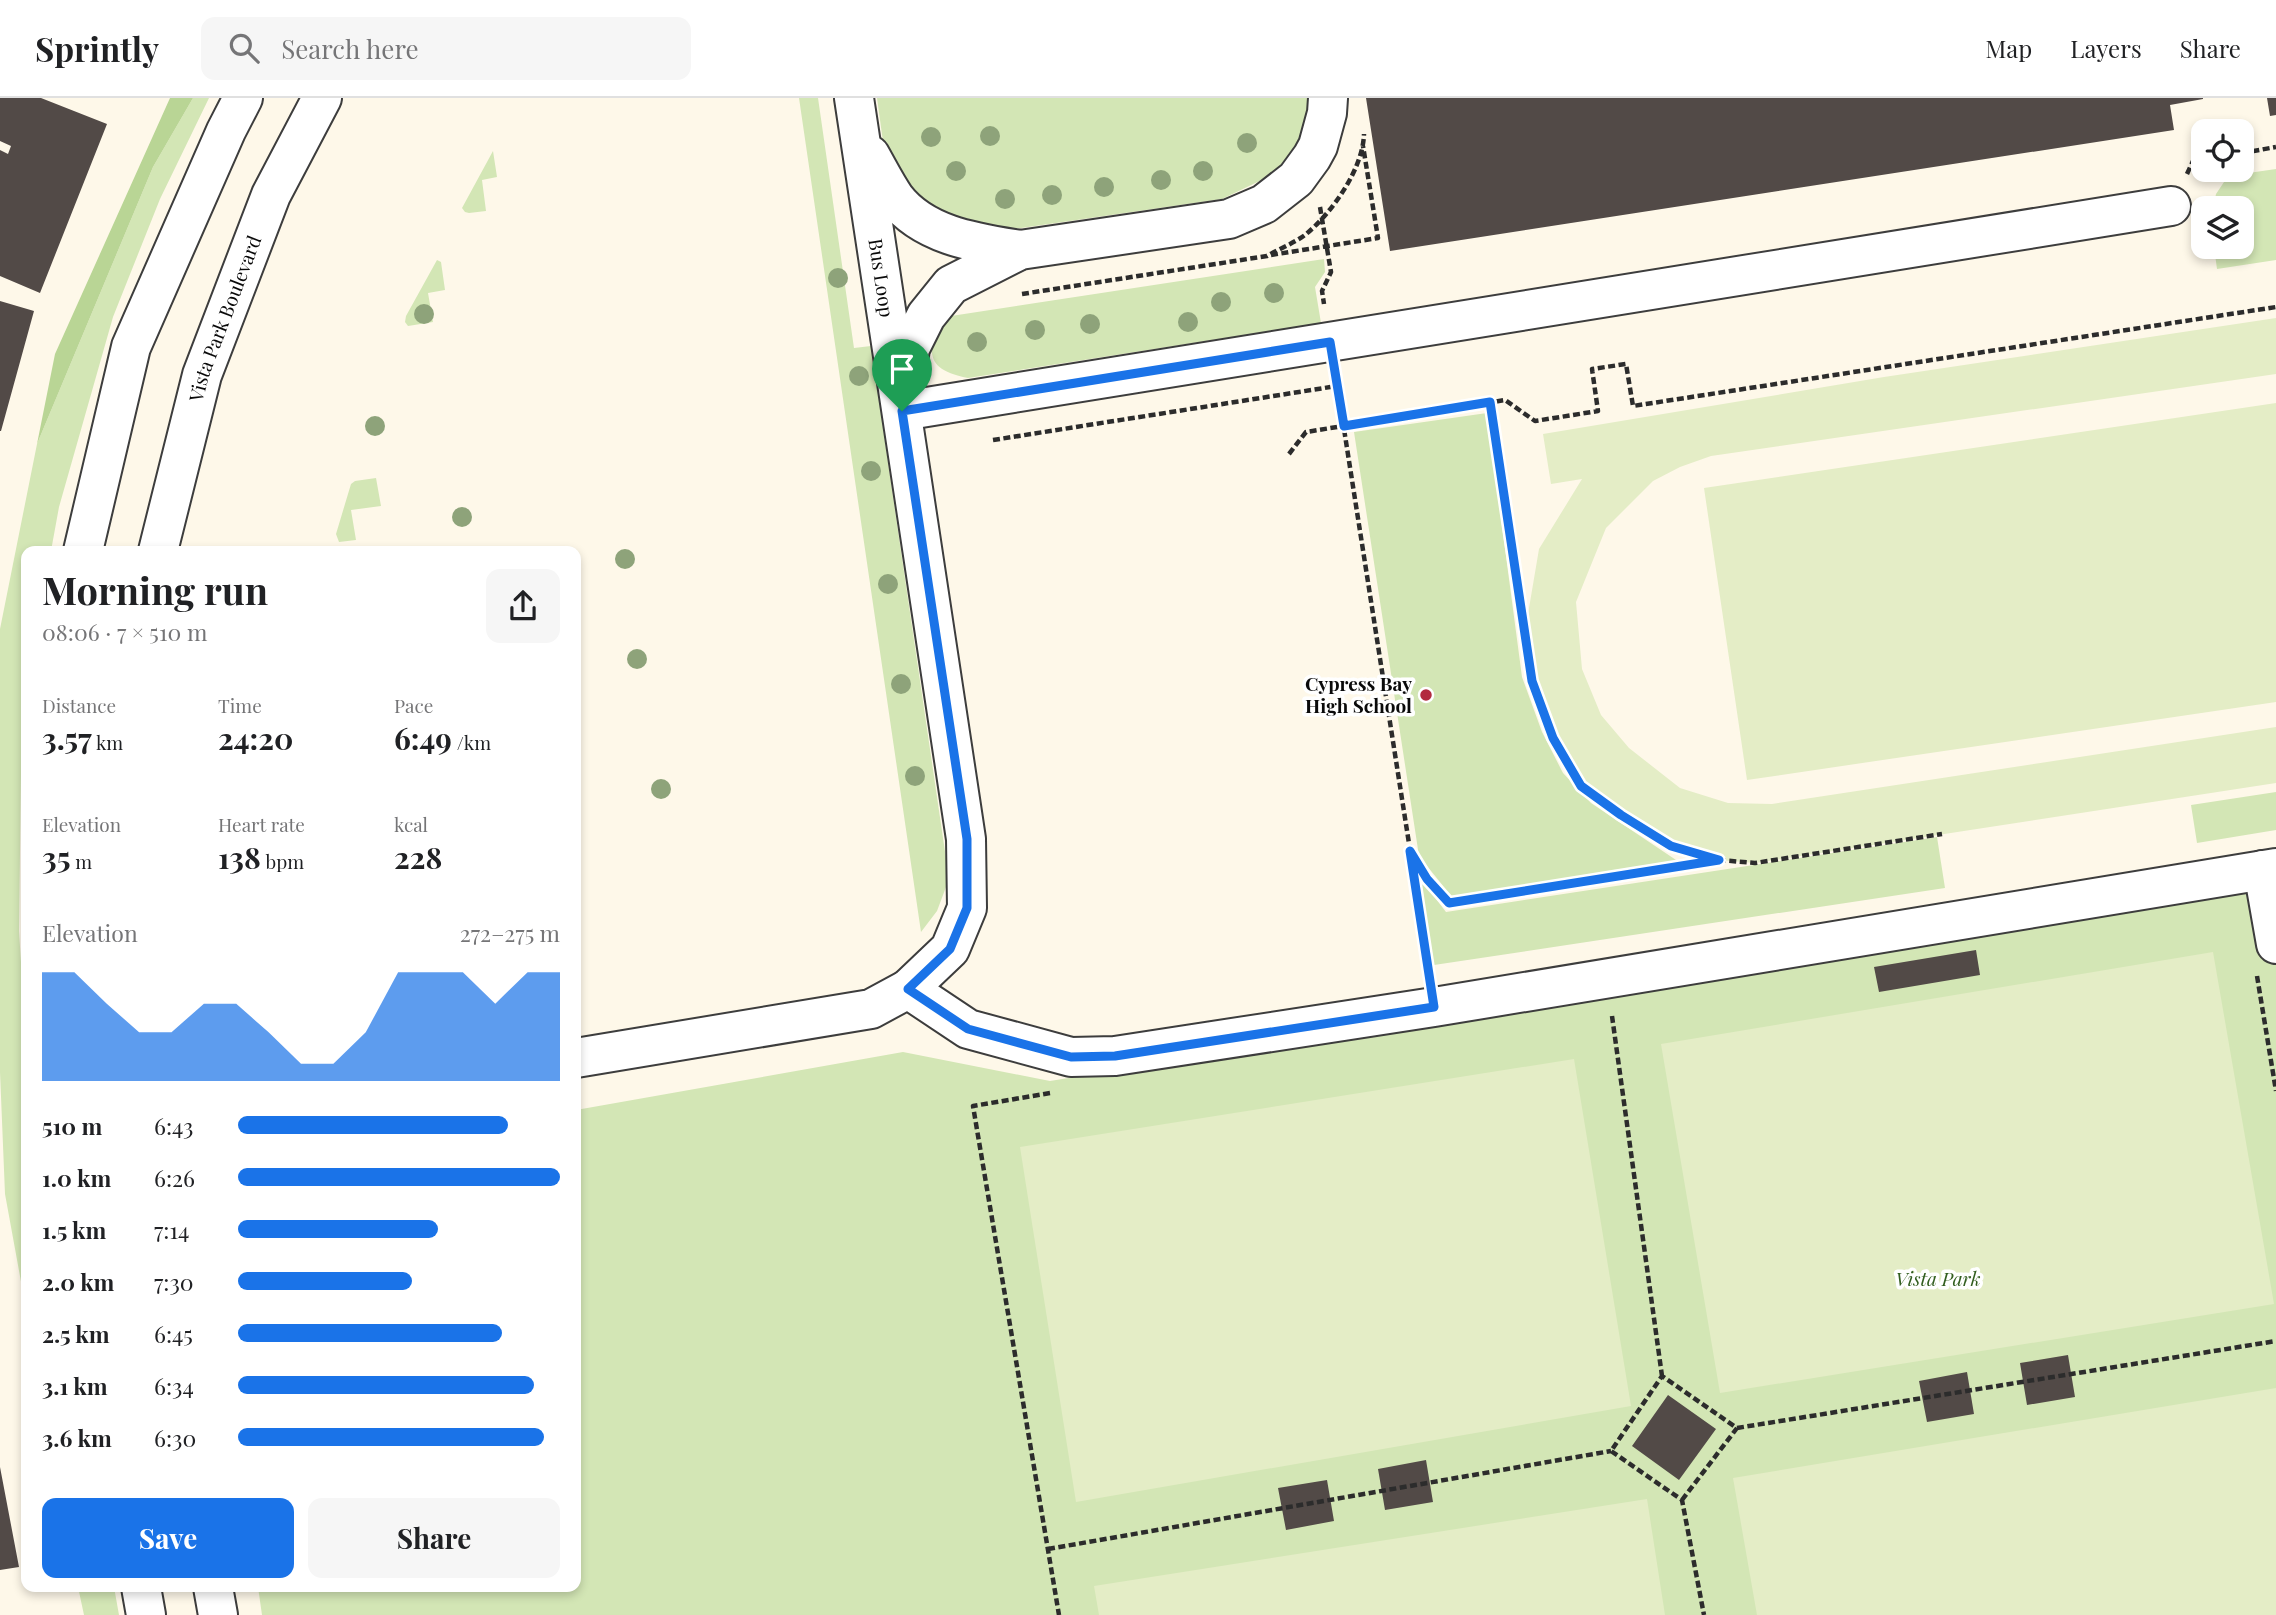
<!DOCTYPE html>
<meta charset="utf-8">
<style>
:root{--surface:#fff;--page:#f6f6f6;--text:#202124;--muted:#757577;--line:#e0e0e0;--accent:#1a73e8}
body{margin:0;font-family:"Playfair Display",serif;background:var(--page);color:var(--text);height:100vh;display:flex;flex-direction:column;font-size:26px;white-space:nowrap}
*{box-sizing:border-box;margin:0}
p{font-size:23px;color:var(--muted)}
.icon{flex:none;width:38px;height:38px;fill:none;stroke:currentColor;stroke-width:2;stroke-linecap:round;stroke-linejoin:round}
.map{position:relative;flex:1;overflow:hidden}
.panel{position:absolute;left:21px;top:448px;width:560px;height:1046px;display:flex;flex-direction:column;background:var(--surface);border-radius:14px;box-shadow:0 4px 10px #0003}
.panel>*{flex:none}
.fabs{position:absolute;left:2191px;top:21px;display:grid;gap:14px}
.fabs a{display:grid;place-items:center;width:63px;height:63px;border-radius:14px;background:var(--surface);box-shadow:0 4px 10px #0003;font-size:35px}
.pin{position:absolute;display:grid;place-items:center;width:60px;height:60px;color:#fff;margin:-72px -30px;border-radius:50% 50% 50% 0;rotate:-45deg;box-shadow:0 0 7px #0007}
.pin .icon{rotate:45deg}
.round{display:grid;place-items:center;flex:none;width:74px;height:74px;border-radius:14px;background:var(--page)}
.headline{display:flex;align-items:center;justify-content:space-between;height:119px;padding:0 21px}
h1{font-size:38px;font-weight:700;line-height:52px}
.stats{display:grid;grid-template-columns:repeat(3,1fr);gap:10px;height:119px;padding:7px 21px}
.stats div{display:grid;align-content:center}
.stats b{font-size:30px;font-weight:700}
.stats small{font-size:19px;font-weight:400}
.stats p{font-size:19px}
.chart{height:196px;padding:14px 21px}
.chart p{display:flex;justify-content:space-between}
.chart svg{width:100%;height:126px;margin-top:7px;fill:var(--accent);opacity:.7}
.action{display:flex;gap:14px;margin-top:auto;padding:14px 21px}
.action a{flex:1;height:80px;border-radius:14px;background:var(--accent);color:#fff;font-size:28px;font-weight:700;line-height:80px;text-align:center}
.action a+a{background:var(--page);color:var(--text)}
ul{padding:0 21px;list-style:none;font-size:23px}
li{display:grid;grid-template-columns:112px 84px 1fr;align-items:center;height:52px}
li i{height:18px;border-radius:9px;background:var(--accent)}
header{display:flex;align-items:center;gap:42px;box-sizing:border-box;height:98px;padding:0 35px;background:var(--surface);border-bottom:2px solid var(--line)}
header strong{font-size:33px}
nav{display:flex;gap:38px;margin-inline-start:auto;font-size:24px}
.search{width:490px;height:63px;background:var(--page);display:flex;align-items:center;gap:18px;box-sizing:border-box;padding:0 24px;border-radius:14px;color:var(--muted);font-size:26px}
.map>svg:first-child{display:block}
.green{fill:#d3e6b5}
.forest{fill:#b9d595}
.pitch{fill:#e4edc6}
.building{fill:#524a47}
.lines{fill:none;stroke-linecap:round;stroke-linejoin:round}
.minor-casing{stroke:#3d3d3d;stroke-width:42}
.path{stroke:#2c2c2c;stroke-width:4.5;stroke-dasharray:7 3.5;stroke-linecap:butt}
.minor{stroke:#fff;stroke-width:38}
.tree{fill:#8ea37a}
.route-casing{stroke:#fff;stroke-width:14}
.route{stroke:#1a73e8;stroke-width:9}
.poi-dot{fill:#b22a3f;stroke:#fff;stroke-width:2.5}
.labels{text-anchor:middle;stroke-width:7;stroke-linejoin:round;paint-order:stroke}
.street-label{font-size:19px;fill:#0a0a0a;stroke:#fff}
.poi-label{font-size:19px;font-weight:bold;fill:#0a0a0a;stroke:#fff;text-anchor:end}
.park-label{font-size:19px;font-style:italic;fill:#325e1f;stroke:#fff}
</style>
<header>
<strong>Sprintly</strong>
<div class="search"><svg class="icon" aria-label="search" viewBox="0 0 24 24"><circle cx="10" cy="10" r="6"/><path d="M15 15l6 6"/></svg>Search here</div>
<nav><a>Map</a><a>Layers</a><a>Share</a></nav>
</header>
<div class="map">
<svg width="2276" height="1517" viewBox="0 0 2276 1517">
<rect width="100%" height="100%" fill="#fef8e9"/>
<!-- green -->
<path class="green" d="M193 0H209L160 101 113 219 59 409 51 453H26V628L21 677 19 833 26 942V1211L5 1096 0 974V531L37 346 153 69Z
M799 0H818L854 250 871 248 949 781 937 813 921 834Z
M877 0H1311L1300 41 1274 76 1222 101 1008 132H975L923 110 884 51Z
M493 53 497 79 482 82 486 113 469 115 465 114 462 110Z
M2276 71V162L2217 171 2214 149H2242V110H2213L2216 96 2228 78Z
M1324 161 1325 174 1315 189 1321 225 968 280C925 271 928 256 938 220Z
M437 162 441 164 445 192 428 195 433 224 408 228 405 224 406 218Z
M1487 315 1522 579 1542 634 1563 675 1591 705 1679 764 1452 799 1419 758 1354 334Z
M376 380 381 408 351 412 356 442 339 444 336 436 351 386 355 383Z
M2276 694V732L2197 745 2191 707Z
M1937 739 1945 790 1434 867 1420 780 1446 814Z
M2276 787V1517H262L258 1489H576V1012L903 954 1050 983 2191 798Z
M78 1489H114L119 1517H84Z"/>
<!-- forest -->
<path class="forest" d="M170 0H193L153 69 37 346 55 256Z"/>
<!-- pitch -->
<path class="pitch" d="M2276 220V276L1711 358 1680 369 1653 383 1606 430 1576 504 1582 571 1601 617 1629 650 1680 690 1728 705 1772 706 2276 629V685L1755 765 1719 762 1671 748 1621 717 1581 688 1553 640 1532 583 1528 516 1539 451 1582 381 1551 386 1543 336 1884 279Z
M2276 305V604L1747 682 1704 390Z
M2213 854 2274 1206 1720 1295 1661 946Z
M1574 961 1631 1308 1076 1404 1020 1049Z
M2276 1290V1517H1757L1733 1380Z
M1647 1401 1665 1517H1099L1094 1488Z"/>
<!-- building -->
<path class="building" d="M0 0H41L107 26 40 195 0 178V52L8 56 11 48 0 43Z
M1366 0H2203V1L2170 7 2174 32 1390 153Z
M2267 0H2276V17L2270 18Z
M0 203 34 213 1 333H0Z
M1976 852 1980 877 1879 894 1874 869Z
M2068 1257 2075 1299 2027 1307 2020 1265Z
M1967 1274 1974 1316 1927 1324 1919 1283Z
M1668 1297 1716 1331 1679 1382 1632 1348Z
M1426 1362 1433 1404 1385 1412 1378 1371Z
M0 1369 19 1469 0 1472Z
M1327 1382 1334 1423 1286 1432 1278 1390Z"/>
<g class="lines">
<defs>
<g id="minor">
<path id="s1" d="M854 0 966 741 967 810 950 851 908 891"/>
<path d="M870 57C878 71 886 87 895 100 924 138 977 145 1020 152"/>
<path d="M905 286 910 250 926 218 951 187 1020 152 1229 121 1264 106 1296 81 1312 59 1318 48 1327 15 1328 0"/>
<path d="M902 313 2171 108"/>
<path d="M83 453 131 249 226 33 243 0"/>
<path id="s2" d="M158 453 202 277 271 97 322 0"/>
<path d="M2263 772 2276 846"/>
<path d="M576 960 871 911 908 891 968 931 1071 959 1115 958 1434 909 2276 770"/>
<path d="M141 1489 146 1517"/>
<path d="M213 1489 218 1517"/>
</g>
</defs>
<!-- minor casing -->
<use href="#minor" class="minor-casing"/>
<!-- path -->
<path class="path" d="M2242 55 2276 49
M2187 76 2193 63 2203 61
M1320 109 1331 174 1322 193 1324 206
M1271 157 1378 140 1363 48
M1022 196 1267 158C1279 151 1294 145 1305 137 1332 115 1363 71 1364 36
M1336 280 1429 873
M1490 304 1532 583 1553 640 1581 688 1621 717 1671 748 1719 762 1755 765 1942 736
M993 342 1337 288
M1289 356 1306 334 1505 302 1535 323 1598 313 1592 271 1626 266 1633 308 2276 209
M1413 757 1427 781 1449 805 1715 762
M2257 878 2276 993
M1612 918 1662 1278
M1050 995 973 1008 1059 1517
M1737 1330 2276 1243
M1682 1402 1737 1330 1662 1278 1611 1353 1682 1402 1704 1517
M1048 1451 1611 1353"/>
<!-- minor -->
<use href="#minor" class="minor"/>
</g>
<!-- trees -->
<g class="tree">
<circle cx="990" cy="38" r="10"/>
<circle cx="931" cy="39" r="10"/>
<circle cx="1247" cy="45" r="10"/>
<circle cx="956" cy="73" r="10"/>
<circle cx="1203" cy="73" r="10"/>
<circle cx="1161" cy="82" r="10"/>
<circle cx="1104" cy="89" r="10"/>
<circle cx="1052" cy="97" r="10"/>
<circle cx="1005" cy="101" r="10"/>
<circle cx="838" cy="180" r="10"/>
<circle cx="1274" cy="195" r="10"/>
<circle cx="1221" cy="204" r="10"/>
<circle cx="424" cy="216" r="10"/>
<circle cx="1188" cy="224" r="10"/>
<circle cx="1090" cy="226" r="10"/>
<circle cx="1035" cy="232" r="10"/>
<circle cx="977" cy="244" r="10"/>
<circle cx="859" cy="278" r="10"/>
<circle cx="375" cy="328" r="10"/>
<circle cx="871" cy="373" r="10"/>
<circle cx="462" cy="419" r="10"/>
<circle cx="625" cy="461" r="10"/>
<circle cx="888" cy="486" r="10"/>
<circle cx="637" cy="561" r="10"/>
<circle cx="901" cy="586" r="10"/>
<circle cx="915" cy="678" r="10"/>
<circle cx="661" cy="691" r="10"/>
</g>
<g class="lines">
<defs>
<path id="route" d="M1330 244 1344 328 1490 304 1532 583 1553 640 1581 688 1621 717 1671 748 1719 762 1449 805 1427 781 1410 753 1434 909 1115 958 1071 959 968 931 908 891 950 851 967 810V741L902 313Z"/>
</defs>
<!-- route casing -->
<use href="#route" class="route-casing"/>
<!-- route -->
<use href="#route" class="route"/>
</g>
<!-- markers -->
<circle class="poi-dot" cx="1426" cy="597" r="7"/>
<g class="labels">
<!-- street labels -->
<g class="street-label">
<text dy="7" stroke="none"><textPath href="#s1" startOffset="182">Bus Loop</textPath></text>
<text dy="7" stroke="none"><textPath href="#s2" startOffset="242">Vista Park Boulevard</textPath></text>
</g>
<!-- poi labels -->
<g class="poi-label">
<text x="1412" y="593">Cypress Bay<tspan x="1412" dy="22">High School</tspan></text>
</g>
<!-- park labels -->
<g class="park-label">
<text x="1938" y="1188">Vista Park</text>
</g>
</g>
</svg>
<div class="fabs">
<a><svg class="icon" aria-label="locate" viewBox="0 0 24 24"><circle cx="12" cy="12" r="6"/><path d="M12 2v4M12 18v4M2 12h4M18 12h4"/></svg></a>
<a><svg class="icon" aria-label="layers" viewBox="0 0 24 24"><path d="M12 4l9 5-9 5-9-5zM3 14l9 5 9-5"/></svg></a>
</div>
<div class="pin" style="left:902px;top:313px;background:#1e9e55"><svg class="icon" aria-label="arrive" viewBox="0 0 24 24"><path d="M6 21V4h12l-3 4 3 4H6"/></svg></div>
<section class="panel">
<div class="headline"><div><h1>Morning run</h1><p>08:06 · 7 × 510 m</p></div><a class="round"><svg class="icon" aria-label="share" viewBox="0 0 24 24"><path d="M12 15V3M7 8l5-5 5 5M5 13v7h14v-7"/></svg></a></div>
<div class="stats">
<div><p>Distance</p><b>3.57<small> km</small></b></div>
<div><p>Time</p><b>24:20</b></div>
<div><p>Pace</p><b>6:49<small> /km</small></b></div>
</div>
<div class="stats">
<div><p>Elevation</p><b>35<small> m</small></b></div>
<div><p>Heart rate</p><b>138<small> bpm</small></b></div>
<div><p>kcal</p><b>228</b></div>
</div>
<div class="chart"><p><span>Elevation</span>272–275 m</p>
<svg viewBox="0 0 160 44" preserveAspectRatio="none"><path d="M0 44V6L10 6L20 17L30 27L40 27L50 17L60 17L70 27L80 38L90 38L100 27L110 6L120 6L130 6L140 17L150 6L160 6V44z"/></svg>
</div>
<ul>
<li><b>510 m</b>6:43<i style="width:84%"></i></li>
<li><b>1.0 km</b>6:26<i style="width:100%"></i></li>
<li><b>1.5 km</b>7:14<i style="width:62%"></i></li>
<li><b>2.0 km</b>7:30<i style="width:54%"></i></li>
<li><b>2.5 km</b>6:45<i style="width:82%"></i></li>
<li><b>3.1 km</b>6:34<i style="width:92%"></i></li>
<li><b>3.6 km</b>6:30<i style="width:95%"></i></li>
</ul>
<div class="action"><a>Save</a><a>Share</a></div>
</section>
</div>
